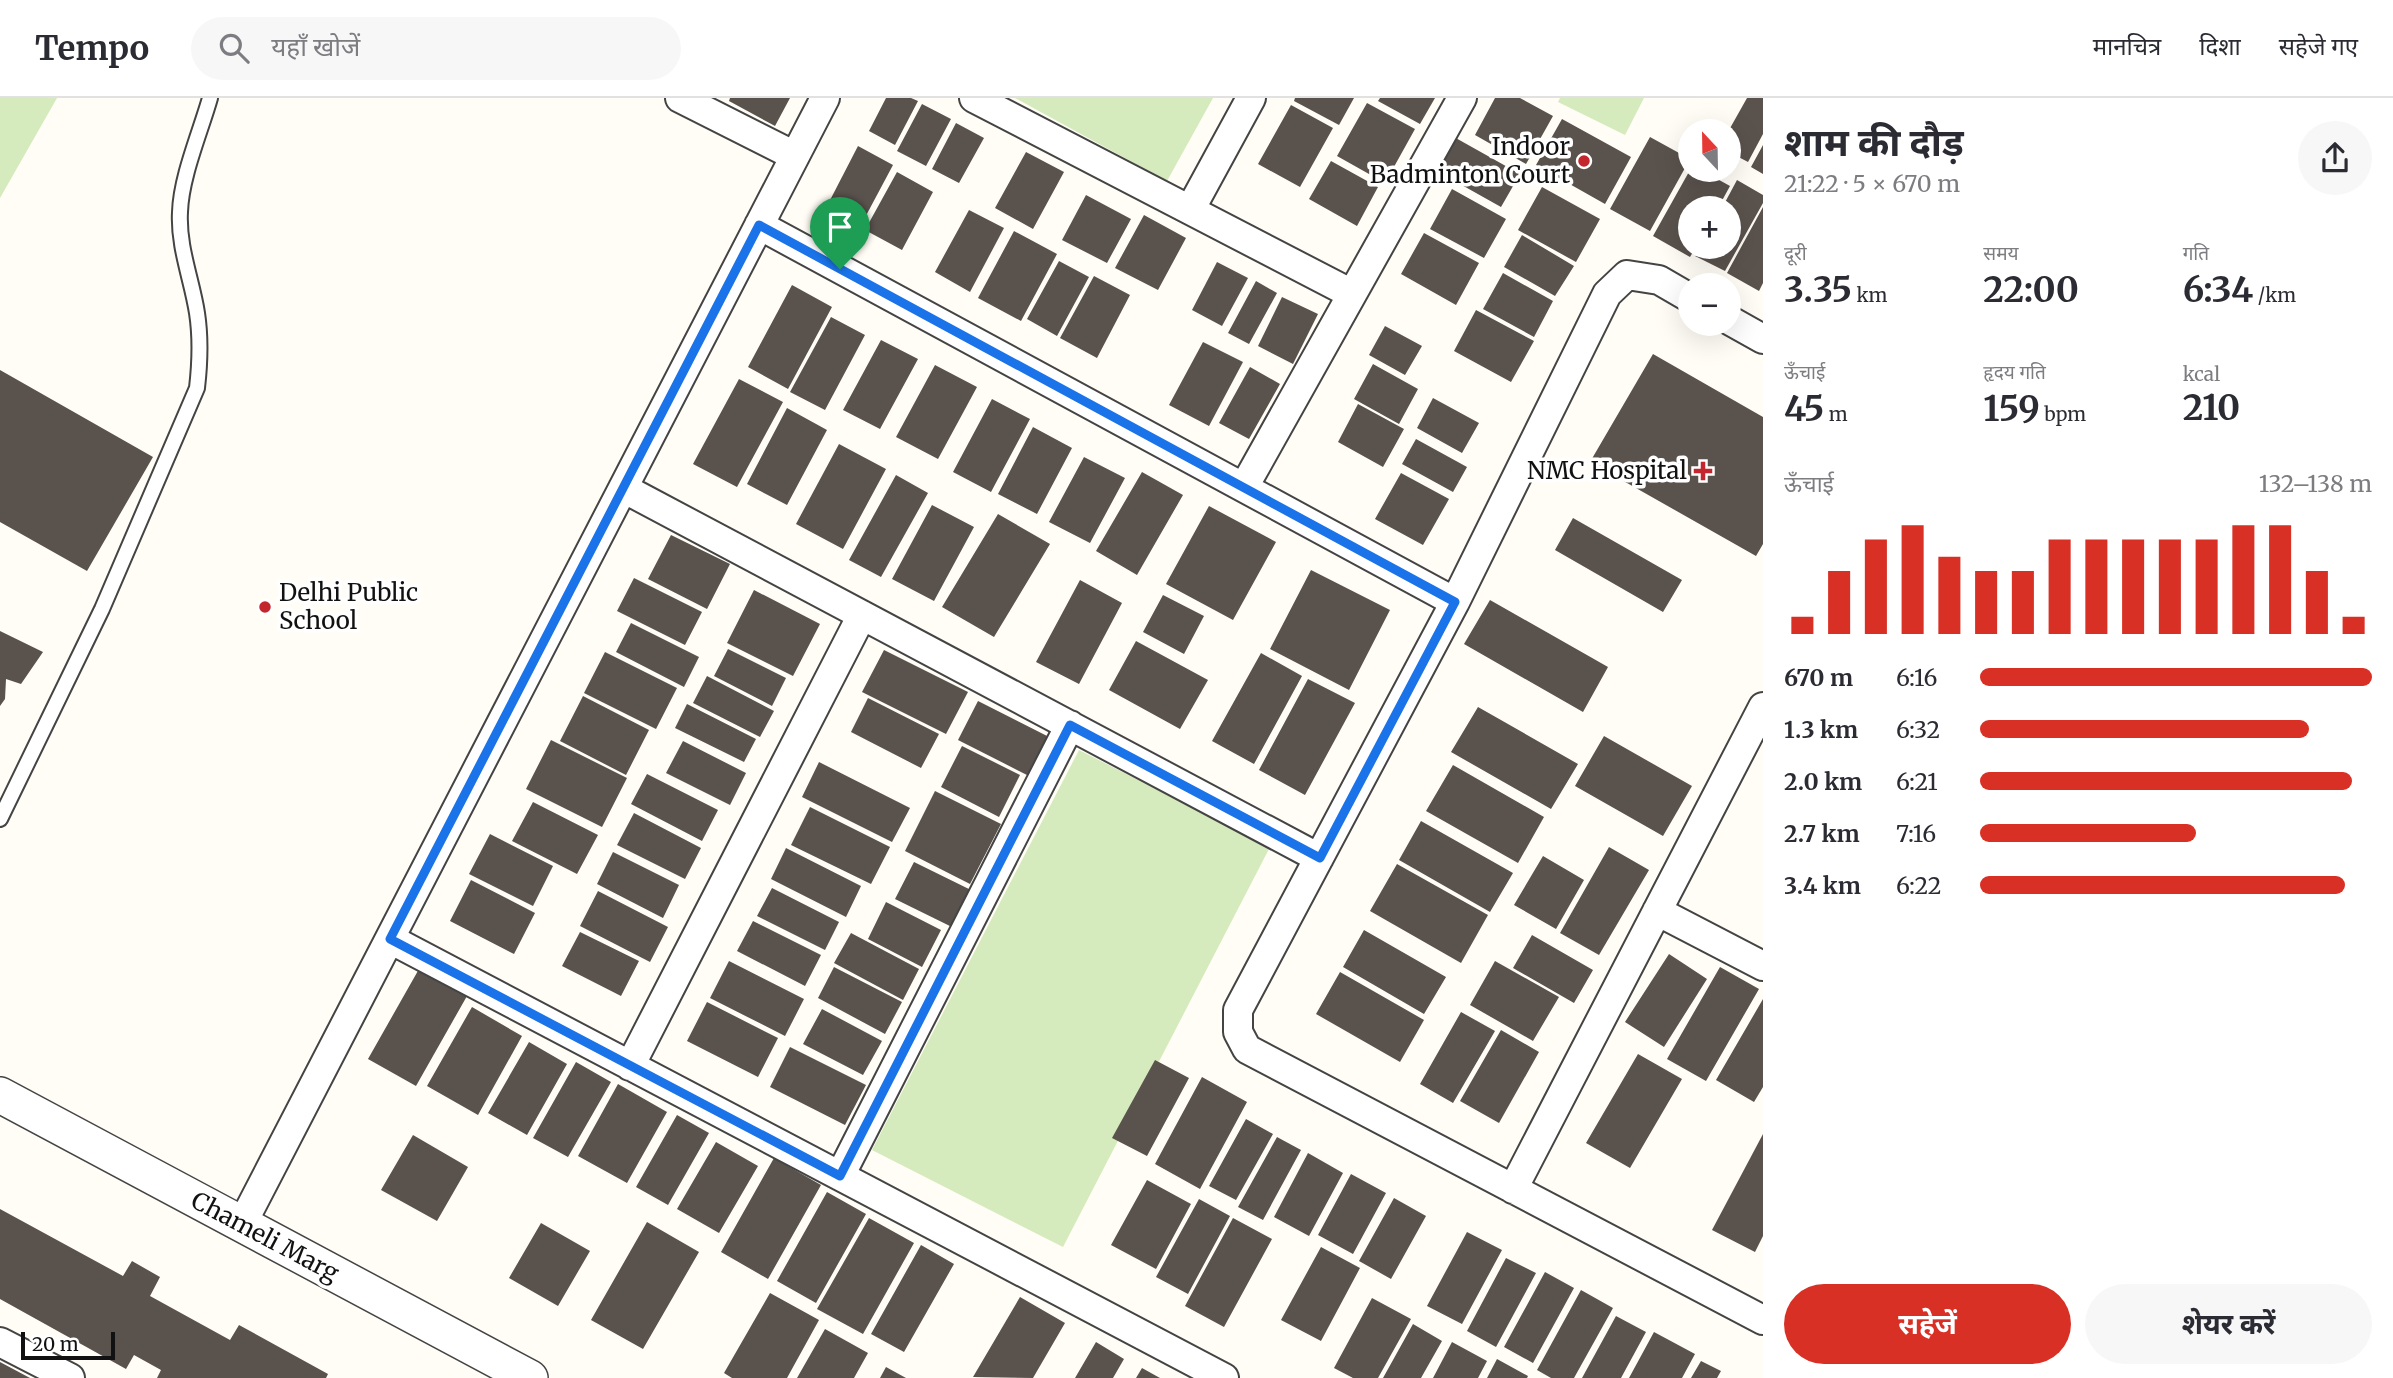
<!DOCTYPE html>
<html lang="hi">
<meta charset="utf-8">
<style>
:root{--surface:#fff;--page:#f7f7f7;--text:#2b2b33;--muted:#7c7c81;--line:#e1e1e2;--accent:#d93025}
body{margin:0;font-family:Merriweather,"Noto Sans Devanagari",serif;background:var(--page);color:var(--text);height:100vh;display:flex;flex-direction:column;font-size:26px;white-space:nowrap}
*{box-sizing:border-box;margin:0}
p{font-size:23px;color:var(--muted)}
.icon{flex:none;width:38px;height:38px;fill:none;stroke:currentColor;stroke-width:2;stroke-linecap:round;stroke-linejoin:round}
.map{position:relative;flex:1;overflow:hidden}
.details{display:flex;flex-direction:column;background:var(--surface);width:630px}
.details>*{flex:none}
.needle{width:46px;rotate:338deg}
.tools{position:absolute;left:1678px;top:21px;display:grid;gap:14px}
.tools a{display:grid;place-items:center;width:63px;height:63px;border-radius:50%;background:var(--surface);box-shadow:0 7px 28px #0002;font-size:35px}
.scale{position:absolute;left:21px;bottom:18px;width:94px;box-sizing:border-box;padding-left:7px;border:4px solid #111;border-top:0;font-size:19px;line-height:24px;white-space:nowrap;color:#111;-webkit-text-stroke:5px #fff;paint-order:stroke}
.pin{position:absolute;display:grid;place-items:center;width:60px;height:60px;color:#fff;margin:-72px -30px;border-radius:50% 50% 50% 0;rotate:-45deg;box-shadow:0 0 7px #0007}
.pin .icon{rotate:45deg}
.round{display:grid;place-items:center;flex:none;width:74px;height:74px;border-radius:37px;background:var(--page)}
.summary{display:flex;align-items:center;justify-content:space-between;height:119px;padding:0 21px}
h1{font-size:38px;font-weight:700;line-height:52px}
.figures{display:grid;grid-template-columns:repeat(3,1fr);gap:10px;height:119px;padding:7px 21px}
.figures div{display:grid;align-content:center}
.figures b{font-size:35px;font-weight:700}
.figures small{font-size:19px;font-weight:400}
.figures p{font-size:19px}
.chart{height:196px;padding:14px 21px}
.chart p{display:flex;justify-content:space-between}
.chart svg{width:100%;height:126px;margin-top:7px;stroke:var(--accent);stroke-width:6}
.cta{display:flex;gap:14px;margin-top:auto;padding:14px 21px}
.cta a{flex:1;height:80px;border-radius:42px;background:var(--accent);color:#fff;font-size:28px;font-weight:700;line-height:80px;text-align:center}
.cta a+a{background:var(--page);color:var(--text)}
ul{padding:0 21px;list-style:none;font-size:23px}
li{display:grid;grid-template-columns:112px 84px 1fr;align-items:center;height:52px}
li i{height:18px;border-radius:9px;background:var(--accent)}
header{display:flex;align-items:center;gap:42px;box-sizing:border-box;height:98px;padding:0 35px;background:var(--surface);border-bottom:2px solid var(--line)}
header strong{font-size:33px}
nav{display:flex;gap:38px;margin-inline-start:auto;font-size:24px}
.search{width:490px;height:63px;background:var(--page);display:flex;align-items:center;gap:18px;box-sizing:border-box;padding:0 24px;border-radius:38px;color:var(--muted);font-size:26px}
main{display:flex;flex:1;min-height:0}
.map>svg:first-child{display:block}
.green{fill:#d5ebbd}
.building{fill:#5a524d}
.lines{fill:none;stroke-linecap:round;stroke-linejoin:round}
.service-casing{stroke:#444;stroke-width:18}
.minor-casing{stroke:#444;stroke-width:32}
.tertiary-casing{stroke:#444;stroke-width:38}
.service{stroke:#fff;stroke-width:14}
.minor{stroke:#fff;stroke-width:28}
.tertiary{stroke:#fff;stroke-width:35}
.route-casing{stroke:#fff;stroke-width:14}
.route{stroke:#1a73e8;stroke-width:9}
.poi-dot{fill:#c4262e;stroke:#fff;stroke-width:2.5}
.labels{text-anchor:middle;stroke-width:7;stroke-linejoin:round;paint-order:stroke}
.poi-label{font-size:24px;fill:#111;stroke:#fff;text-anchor:end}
.street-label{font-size:24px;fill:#111;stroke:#fff}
</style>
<header>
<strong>Tempo</strong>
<div class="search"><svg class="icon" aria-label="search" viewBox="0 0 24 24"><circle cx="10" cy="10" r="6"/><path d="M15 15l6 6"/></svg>यहाँ खोजें</div>
<nav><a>मानचित्र</a><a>दिशा</a><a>सहेजे गए</a></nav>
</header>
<main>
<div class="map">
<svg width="1763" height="1280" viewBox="0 0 1763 1280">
<rect width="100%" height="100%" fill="#fffdf5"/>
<!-- green -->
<path class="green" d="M0 0H57L0 100Z
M1015 0H1213L1167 83Z
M1560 0H1644L1625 37 1558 4Z
M1079 652 1270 749 1063 1149 872 1052Z"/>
<!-- building -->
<path class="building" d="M730 0H790L775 28 729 3Z
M886 0H911L918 3 895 47 869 33Z
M1295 0H1354L1339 27 1294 3Z
M1380 0H1435L1420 26 1378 3Z
M1495 0H1520L1553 18 1526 66 1475 37Z
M1747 0H1763V36L1748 64 1729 54V32Z
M1367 5 1415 31 1385 85 1337 58Z
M922 6 951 21 926 68 897 53Z
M1291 7 1333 30 1300 89 1258 66Z
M1562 21 1631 59 1605 106 1536 67Z
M956 25 984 40 959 85 932 71Z
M1454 39 1520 76 1501 109 1435 72Z
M1650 39 1690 61 1650 133 1610 111Z
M1763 47V76L1751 69Z
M858 48 893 67 861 127 827 108Z
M1026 54 1064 74 1033 131 995 110Z
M1331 63 1378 89 1357 128 1309 101Z
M1690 72H1701L1730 88 1718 110H1690V149H1696L1690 159 1653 138Z
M897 74 933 94 902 152 865 132Z
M1737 82 1763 97V105L1725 173 1695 158 1700 149H1729V110H1722Z
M1542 89 1600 121 1576 164 1518 132Z
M1452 91 1506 121 1484 160 1430 131Z
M1086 97 1131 121 1107 165 1062 142Z
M1763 109V185L1759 193 1727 175Z
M969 112 1004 130 970 194 935 174Z
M1144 117 1186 140 1158 192 1115 170Z
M1014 133 1057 156 1021 223 978 200Z
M1424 135 1479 165 1456 207 1401 176Z
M1522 137 1574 168 1555 198 1504 169Z
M1059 163 1089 179 1057 238 1027 221Z
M1217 164 1248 180 1222 228 1192 212Z
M1503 175 1553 203 1534 239 1483 211Z
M1094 178 1130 197 1097 260 1060 240Z
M1256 183 1277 195 1249 246 1228 235Z
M792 187 832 209 788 291 748 269Z
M1282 199 1318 216 1293 266 1258 248Z
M1476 212 1534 243 1511 284 1454 253Z
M831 219 865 237 825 312 790 294Z
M1385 228 1422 248 1405 277 1369 257Z
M881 242 918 261 880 331 843 312Z
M1203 244 1243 264 1209 328 1169 307Z
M1653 256 1763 319V446L1756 458 1590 364Z
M1373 266 1418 291 1399 326 1354 301Z
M935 267 977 289 938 361 896 339Z
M1250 269 1280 286 1249 341 1219 325Z
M0 272 153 359 87 473 0 424Z
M739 281 783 304 737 389 693 366Z
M1433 300 1479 325 1462 355 1417 330Z
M992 301 1030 321 991 394 953 374Z
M1358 306 1404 331 1383 369 1338 344Z
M787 310 827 332 787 407 747 386Z
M1033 329 1072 350 1037 416 998 396Z
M1416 341 1467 369 1453 394 1402 366Z
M839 346 886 371 843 451 796 426Z
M1084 359 1125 380 1090 445 1049 424Z
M1142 374 1183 397 1137 477 1096 453Z
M1401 375 1449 401 1423 447 1375 421Z
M896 377 928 395 881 479 849 462Z
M932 407 974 429 934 503 892 481Z
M1209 408 1276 444 1233 522 1166 486Z
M998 416 1050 446 994 539 942 509Z
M1573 420 1682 482 1663 514 1555 452Z
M671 437 730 466 707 511 648 481Z
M1311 472 1390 512 1349 592 1270 551Z
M634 480 702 514 685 547 617 513Z
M1080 482 1122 505 1079 586 1036 564Z
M754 492 820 526 793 578 727 545Z
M1163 497 1204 518 1184 556 1143 534Z
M1490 502 1608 569 1583 614 1464 546Z
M631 525 699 559 684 589 616 554Z
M0 533 43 554 21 586 6 581 5 601 0 608Z
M1136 543 1208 582 1180 631 1109 592Z
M728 551 786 580 772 608 714 578Z
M884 552 968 594 946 636 862 594Z
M605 554 677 590 656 631 584 595Z
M1261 555 1302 578 1254 666 1212 643Z
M707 578 774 613 760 639 693 605Z
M1308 581 1355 605 1305 697 1259 672Z
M583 598 649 632 626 677 560 643Z
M868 600 939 636 921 670 851 634Z
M978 603 1053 641 1033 680 958 642Z
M687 606 756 641 744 664 675 630Z
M1478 609 1578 666 1551 711 1451 654Z
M1604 638 1692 688 1663 738 1575 688Z
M551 642 627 680 602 729 526 691Z
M683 643 746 675 730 707 666 675Z
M962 648 1020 677 999 719 941 689Z
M819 664 910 710 892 744 802 699Z
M1453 667 1544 719 1518 765 1426 713Z
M647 676 718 712 702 743 631 706Z
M935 693 1001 726 970 786 905 753Z
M533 704 598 737 577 776 512 743Z
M810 709 890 749 871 786 791 747Z
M634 715 701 750 685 781 617 747Z
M1421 723 1513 775 1490 814 1399 762Z
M490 736 553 768 533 808 469 776Z
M1609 749 1649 772 1599 857 1560 835Z
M786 750 861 788 846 819 771 781Z
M613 754 679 787 663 820 597 786Z
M1543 758 1584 782 1556 831 1514 807Z
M914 764 975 794 956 831 895 801Z
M1397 766 1488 817 1461 865 1370 813Z
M471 782 535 815 514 856 450 823Z
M772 790 839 824 825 852 757 818Z
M598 793 668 829 650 864 580 828Z
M886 804 941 832 922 869 868 841Z
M753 823 821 857 805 888 737 853Z
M1364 832 1446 879 1424 916 1343 869Z
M580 834 639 863 621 898 562 868Z
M851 835 919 871 903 902 834 865Z
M1532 837 1593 872 1574 905 1513 870Z
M1669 856 1707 881 1664 949 1625 924Z
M729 863 804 901 785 938 710 900Z
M1495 863 1559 899 1533 943 1470 907Z
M834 869 902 904 885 936 818 900Z
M1720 869 1759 891 1706 983 1667 961Z
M419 871 467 898 416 988 368 961Z
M1340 874 1424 922 1400 964 1316 916Z
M1763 901V989L1754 1004 1716 982Z
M707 904 778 940 758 979 687 943Z
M472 909 522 938 478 1017 427 988Z
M822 911 882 943 863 977 803 946Z
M1461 914 1495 933 1453 1005 1420 986Z
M1501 932 1539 954 1499 1025 1460 1003Z
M529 944 567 966 527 1037 488 1015Z
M790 949 866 987 845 1027 770 989Z
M1638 956 1682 981 1630 1070 1586 1045Z
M1155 962 1189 980 1147 1058 1112 1040Z
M576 964 611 984 568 1059 533 1040Z
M1202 979 1247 1004 1200 1091 1155 1066Z
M618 986 667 1014 627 1085 578 1058Z
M677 1017 709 1035 668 1107 636 1089Z
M1246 1021 1273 1036 1236 1102 1209 1088Z
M1763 1036V1138L1755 1154 1712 1132Z
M413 1037 468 1069 437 1123 381 1092Z
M1277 1039 1301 1052 1263 1122 1238 1109Z
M716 1044 758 1068 719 1135 677 1111Z
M1308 1055 1343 1075 1309 1138 1274 1119Z
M774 1060 821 1087 768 1181 721 1154Z
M1351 1076 1386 1095 1353 1156 1318 1137Z
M1147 1082 1191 1106 1156 1171 1111 1147Z
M827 1094 866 1116 816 1205 777 1183Z
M1394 1100 1426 1118 1391 1181 1359 1163Z
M1199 1101 1230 1118 1188 1196 1156 1179Z
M0 1111 123 1178 132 1163 160 1179 150 1198 230 1242 239 1227 328 1276 326 1280H157L161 1272 134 1257 126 1271 0 1201Z
M869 1120 914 1145 863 1236 817 1211Z
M1233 1120 1272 1141 1224 1229 1185 1208Z
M647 1124 699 1154 643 1251 591 1222Z
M541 1125 590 1153 558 1208 509 1180Z
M1467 1134 1502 1152 1462 1226 1427 1208Z
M921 1147 954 1166 904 1254 871 1236Z
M1321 1149 1360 1170 1321 1243 1281 1222Z
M1506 1160 1536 1175 1496 1249 1467 1233Z
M1545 1174 1574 1190 1533 1265 1504 1249Z
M1581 1192 1613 1210 1574 1280H1551L1537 1272Z
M770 1195 819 1222 787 1280H732L724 1275Z
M1020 1199 1065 1225 1033 1280 973 1279Z
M1372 1200 1411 1221 1378 1280H1353L1334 1270Z
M1616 1218 1646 1234 1621 1280H1582Z
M1413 1226 1442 1243 1421 1280H1383Z
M825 1231 868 1255 854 1280H797Z
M1654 1234 1695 1256 1682 1280H1629Z
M1096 1244 1124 1261 1113 1280H1075Z
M1452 1244 1487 1263 1478 1280H1433Z
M1497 1261 1528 1278 1527 1280H1487Z
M1701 1263 1721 1273 1717 1280H1691Z
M0 1264 30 1280H0Z
M886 1269 906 1280H880Z
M1142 1270 1160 1280H1136Z"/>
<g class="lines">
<defs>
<path id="service" d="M0 721 102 511 197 290C200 264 201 241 197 215 192 182 178 149 180 114 181 79 200 35 210 0"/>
<path id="minor" d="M680 0 795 58
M974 0 1352 196
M1190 112 1251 0
M759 127 1455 504
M1690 200 1659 182 1627 177 1607 196 1455 504 1238 912V934L1247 951 1763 1222
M1729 222 1763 241
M1244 389 1462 0
M623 390 1319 760
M1657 813 1763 868
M390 841 1224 1280
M630 968 862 517
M840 1078 1070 627
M1513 1091 1763 609
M242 1126 825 0
M0 1244 70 1280"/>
<path id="tertiary" d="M0 997 530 1280"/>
</defs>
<!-- service casing -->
<use href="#service" class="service-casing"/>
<!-- minor casing -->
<use href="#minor" class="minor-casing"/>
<!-- tertiary casing -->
<use href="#tertiary" class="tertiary-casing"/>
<!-- service -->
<use href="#service" class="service"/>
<!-- minor -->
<use href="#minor" class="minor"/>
<!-- tertiary -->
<use href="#tertiary" class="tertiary"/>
</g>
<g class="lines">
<defs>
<path id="route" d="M759 127 1455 504 1320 760 1070 627 840 1078 390 841Z"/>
</defs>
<!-- route casing -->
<use href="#route" class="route-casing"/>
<!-- route -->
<use href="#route" class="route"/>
</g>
<!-- markers -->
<g class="poi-dot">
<circle cx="1584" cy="63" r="7"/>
<path d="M1699.5 362.5h7v7h7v7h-7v7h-7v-7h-7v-7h7z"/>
<circle cx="265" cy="509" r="7"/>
</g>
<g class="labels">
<!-- poi labels -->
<g class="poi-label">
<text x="1570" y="57">Indoor<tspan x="1570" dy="28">Badminton Court</tspan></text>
<text x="1687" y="381">NMC Hospital</text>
<text x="279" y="503" text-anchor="start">Delhi Public<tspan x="279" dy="28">School</tspan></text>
</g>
<!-- street labels -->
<g class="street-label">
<text transform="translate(265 1139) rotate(28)" y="8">Chameli Marg</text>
</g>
</g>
</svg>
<div class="tools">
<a><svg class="needle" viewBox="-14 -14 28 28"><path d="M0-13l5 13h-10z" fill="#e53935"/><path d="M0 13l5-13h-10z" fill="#7c7c81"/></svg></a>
<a>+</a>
<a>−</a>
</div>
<div class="scale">20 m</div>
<div class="pin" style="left:840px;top:171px;background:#1e9e55"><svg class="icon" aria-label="arrive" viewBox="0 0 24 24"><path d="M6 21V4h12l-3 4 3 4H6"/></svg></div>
</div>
<section class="details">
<div class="summary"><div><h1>शाम की दौड़</h1><p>21:22 · 5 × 670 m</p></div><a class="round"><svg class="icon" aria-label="share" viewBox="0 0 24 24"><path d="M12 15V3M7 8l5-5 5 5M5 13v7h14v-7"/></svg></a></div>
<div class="figures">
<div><p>दूरी</p><b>3.35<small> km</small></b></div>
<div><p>समय</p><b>22:00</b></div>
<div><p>गति</p><b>6:34<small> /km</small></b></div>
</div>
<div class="figures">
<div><p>ऊँचाई</p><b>45<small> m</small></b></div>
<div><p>हृदय गति</p><b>159<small> bpm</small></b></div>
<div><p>kcal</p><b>210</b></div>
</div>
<div class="chart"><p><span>ऊँचाई</span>132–138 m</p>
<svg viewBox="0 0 160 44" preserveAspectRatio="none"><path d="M5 44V38M15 44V22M25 44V11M35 44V6M45 44V17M55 44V22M65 44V22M75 44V11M85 44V11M95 44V11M105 44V11M115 44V11M125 44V6M135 44V6M145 44V22M155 44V38"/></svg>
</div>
<ul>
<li><b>670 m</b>6:16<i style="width:100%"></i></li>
<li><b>1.3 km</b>6:32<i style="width:84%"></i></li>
<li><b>2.0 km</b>6:21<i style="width:95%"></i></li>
<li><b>2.7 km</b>7:16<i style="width:55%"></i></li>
<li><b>3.4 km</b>6:22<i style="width:93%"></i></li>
</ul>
<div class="cta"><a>सहेजें</a><a>शेयर करें</a></div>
</section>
</main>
